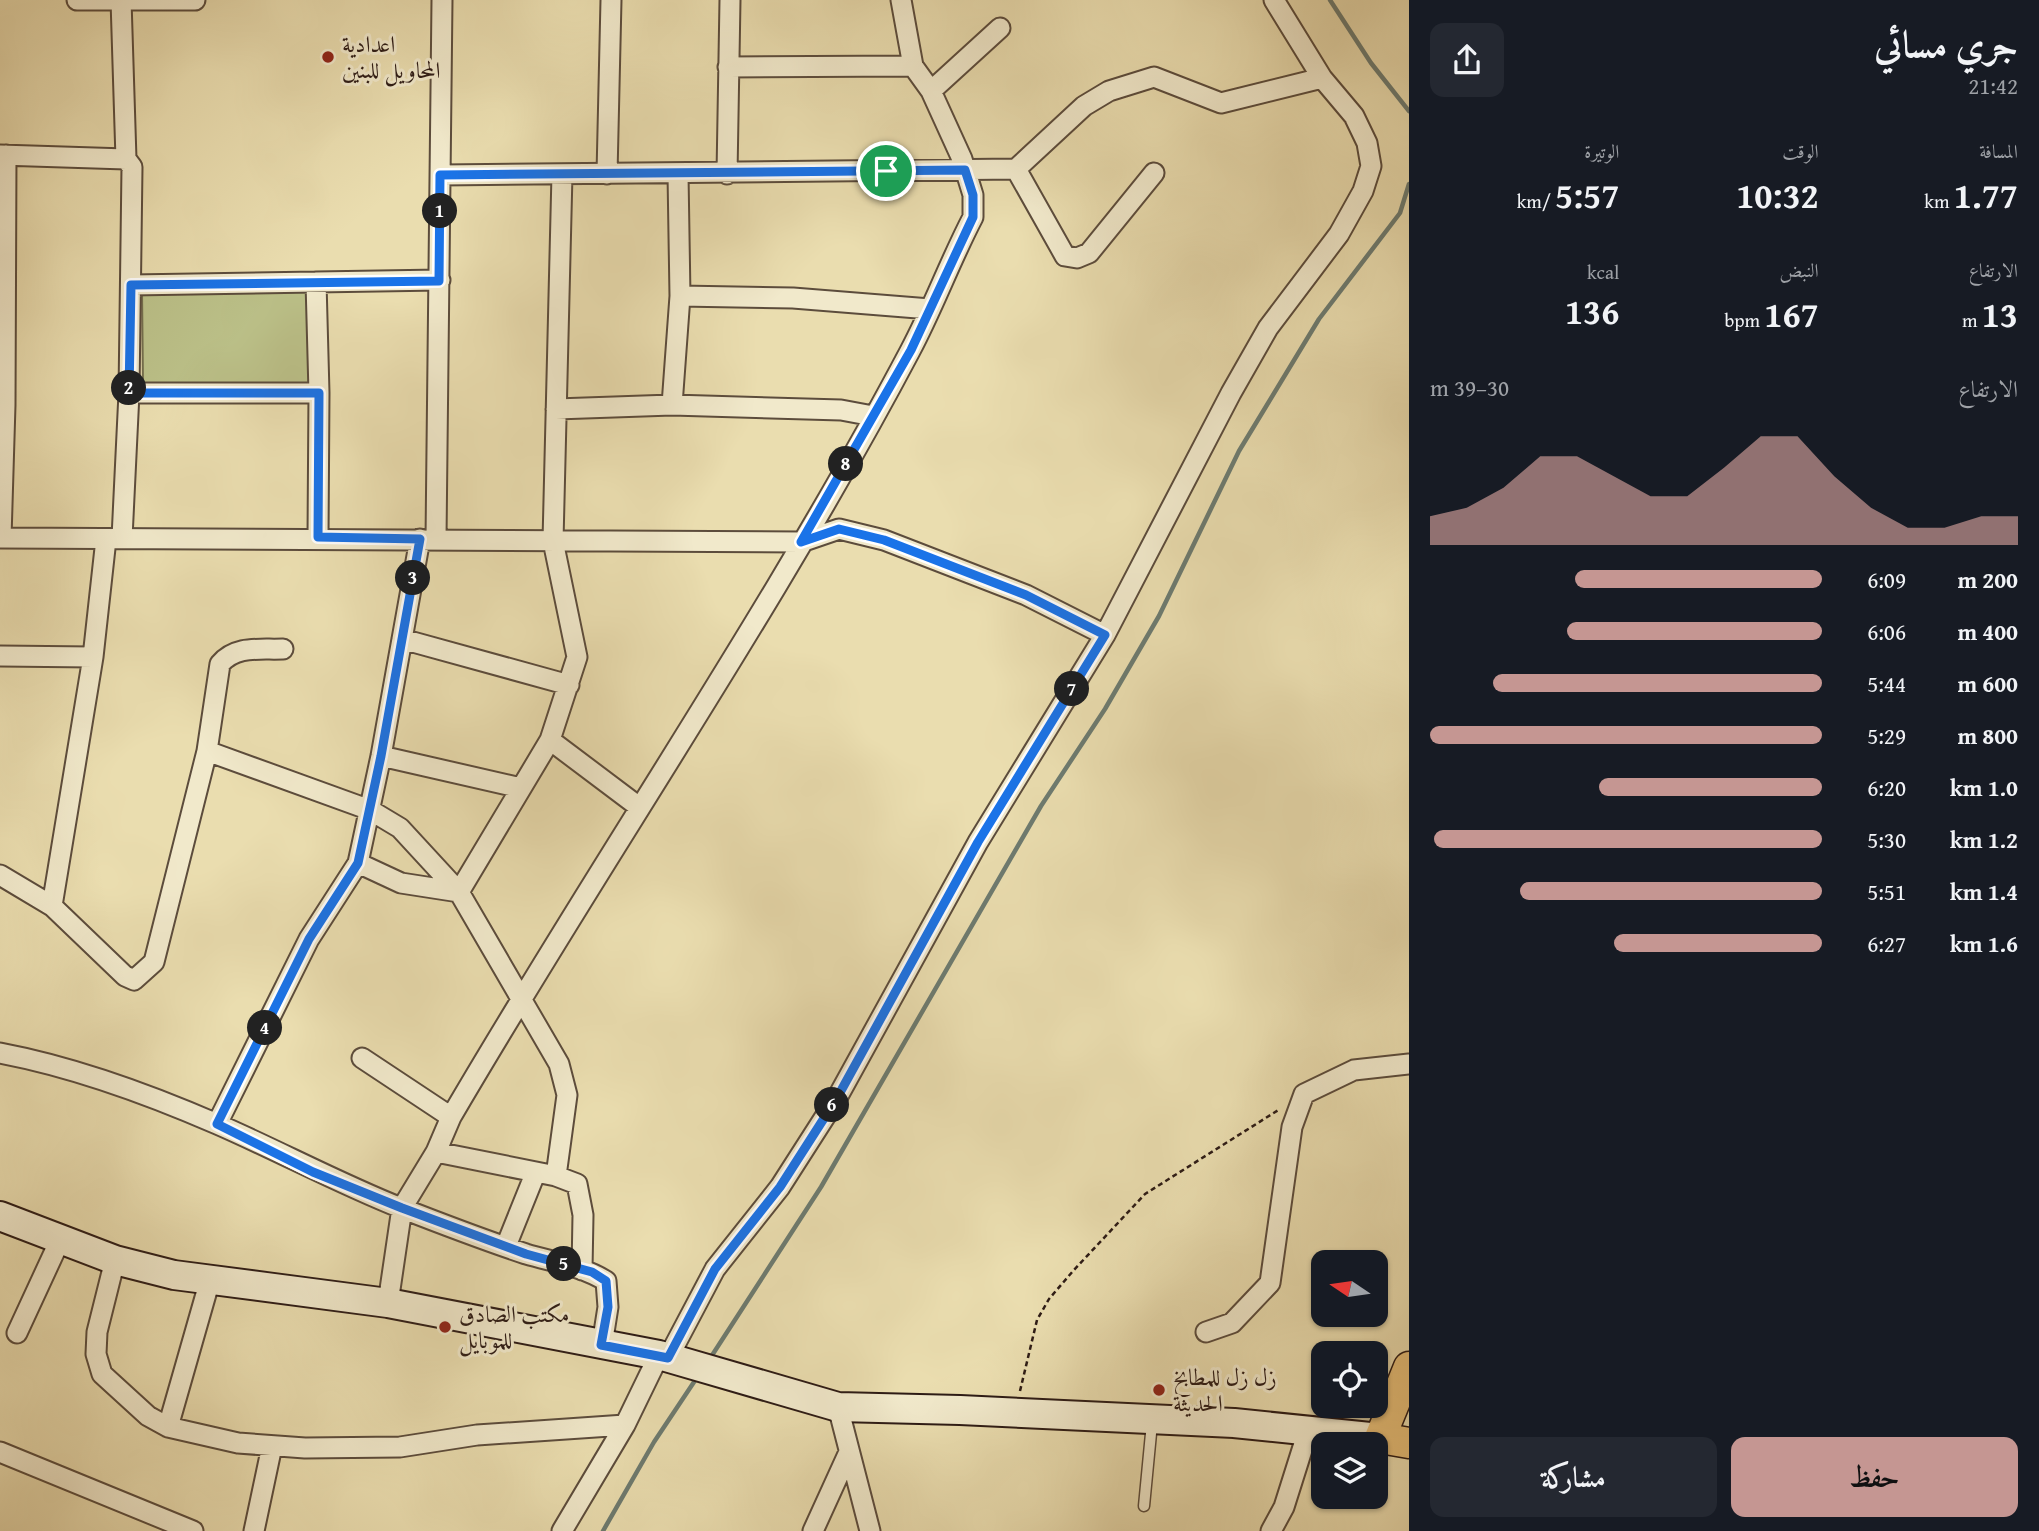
<!DOCTYPE html>
<html lang="ar">
<meta charset="utf-8">
<style>
:root{--surface:#171b24;--page:#242831;--text:#f1f3f6;--muted:#9ea1a6;--accent:#c59692}
body{margin:0;font-family:"Gentium Book Plus",Amiri,serif;background:var(--page);color:var(--text);direction:rtl;height:100vh;display:flex;flex-direction:column;font-size:26px;white-space:nowrap}
*{box-sizing:border-box;margin:0}
p{font-size:23px;color:var(--muted)}
.icon{flex:none;width:38px;height:38px;fill:none;stroke:currentColor;stroke-width:2;stroke-linecap:round;stroke-linejoin:round}
.map{position:relative;flex:1;overflow:hidden;direction:ltr}
.drawer{display:flex;flex-direction:column;background:var(--surface);width:630px}
.drawer>*{flex:none}
.needle{width:46px;rotate:283deg}
.controls{position:absolute;left:1311px;top:1250px;display:grid;gap:14px}
.controls a{display:grid;place-items:center;width:77px;height:77px;border-radius:14px;background:var(--surface);box-shadow:0 2px 5px #0004;font-size:35px}
.pin{position:absolute;display:grid;place-items:center;width:60px;height:60px;color:#fff;margin:-30px;border:4px solid #fff;border-radius:50%;box-shadow:0 2px 7px #0007}
.km{position:absolute;width:35px;height:35px;margin:-18px;border-radius:50%;background:#222;color:#fff;font-size:19px;line-height:35px;text-align:center}
.round{display:grid;place-items:center;flex:none;width:74px;height:74px;border-radius:14px;background:var(--page)}
.overview{display:flex;align-items:center;justify-content:space-between;height:119px;padding:0 21px}
h1{font-size:38px;font-weight:700;line-height:52px}
.figures{display:grid;grid-template-columns:repeat(3,1fr);gap:10px;height:119px;padding:7px 21px}
.figures div{display:grid;align-content:center}
.figures b{font-size:35px;font-weight:700}
.figures small{font-size:19px;font-weight:400}
.figures p{font-size:19px}
.chart{height:196px;padding:14px 21px}
.chart p{display:flex;justify-content:space-between}
.chart svg{width:100%;height:126px;margin-top:7px;fill:var(--accent);opacity:.7}
.cta{display:flex;gap:14px;margin-top:auto;padding:14px 21px}
.cta a{flex:1;height:80px;border-radius:14px;background:var(--accent);color:#111;font-size:28px;font-weight:700;line-height:80px;text-align:center}
.cta a+a{background:var(--page);color:var(--text)}
ul{padding:0 21px;list-style:none;font-size:23px}
li{display:grid;grid-template-columns:112px 84px 1fr;align-items:center;height:52px}
li i{height:18px;border-radius:9px;background:var(--accent)}
main{display:flex;flex:1;min-height:0}
.map>svg:first-child{display:block}
.green{fill:#bbc088;stroke:#746e4e;stroke-width:2}
.lines{fill:none;stroke-linecap:round;stroke-linejoin:round}
.stream{stroke:#6d7b70;stroke-width:4.5}
.lane-casing{stroke:#5c4c3c;stroke-width:13}
.street-casing{stroke:#5c4c3c;stroke-width:23}
.secondary-casing{stroke:#2d1b15;stroke-width:32}
.primary-casing{stroke:#2d1b15;stroke-width:33}
.path{stroke:#2d1b15;stroke-width:2.5;stroke-dasharray:5 3.5;stroke-linecap:butt}
.lane{stroke:#f1e9cb;stroke-width:10}
.street{stroke:#f1e9cb;stroke-width:19}
.secondary{stroke:#f1e9cb;stroke-width:28}
.primary{stroke:#e5be78;stroke-width:30}
.route-casing{stroke:#fff;stroke-width:14}
.route{stroke:#1a73e8;stroke-width:9}
.poi-dot{fill:#8f2418;stroke:#f1e9cb;stroke-width:2.5}
.labels{text-anchor:middle;stroke-width:6;stroke-linejoin:round;paint-order:stroke}
.poi-label{font-size:23px;fill:#2d1b15;stroke:#f1e9cb;text-anchor:start}
</style>
<main>
<section class="drawer">
<div class="overview"><div><h1>جري مسائي</h1><p>21:42</p></div><a class="round"><svg class="icon" aria-label="share" viewBox="0 0 24 24"><path d="M12 15V3M7 8l5-5 5 5M5 13v7h14v-7"/></svg></a></div>
<div class="figures">
<div><p>المسافة</p><b>1.77<small> km</small></b></div>
<div><p>الوقت</p><b>10:32</b></div>
<div><p>الوتيرة</p><b>5:57<small> /km</small></b></div>
</div>
<div class="figures">
<div><p>الارتفاع</p><b>13<small> m</small></b></div>
<div><p>النبض</p><b>167<small> bpm</small></b></div>
<div><p>kcal</p><b>136</b></div>
</div>
<div class="chart"><p><span>الارتفاع</span>30–39 m</p>
<svg viewBox="0 0 160 44" preserveAspectRatio="none"><path d="M0 44V34L10 31L20 24L30 13L40 13L50 20L60 27L70 27L80 17L90 6L100 6L110 20L120 31L130 38L140 38L150 34L160 34V44z"/></svg>
</div>
<ul>
<li><b>200 m</b>6:09<i style="width:63%"></i></li>
<li><b>400 m</b>6:06<i style="width:65%"></i></li>
<li><b>600 m</b>5:44<i style="width:84%"></i></li>
<li><b>800 m</b>5:29<i style="width:100%"></i></li>
<li><b>1.0 km</b>6:20<i style="width:57%"></i></li>
<li><b>1.2 km</b>5:30<i style="width:99%"></i></li>
<li><b>1.4 km</b>5:51<i style="width:77%"></i></li>
<li><b>1.6 km</b>6:27<i style="width:53%"></i></li>
</ul>
<div class="cta"><a>حفظ</a><a>مشاركة</a></div>
</section>
<div class="map">
<svg width="1409" height="1531" viewBox="0 0 1409 1531">
<rect width="100%" height="100%" fill="#eaddaf"/>
<filter id="stains"><feTurbulence type="fractalNoise" baseFrequency=".00286" numOctaves="4"/><feColorMatrix values="0 0 0 0 .2 0 0 0 0 .09 0 0 0 0 .02 0 0 0 .5 -.17"/></filter>
<radialGradient id="worn" r=".72"><stop offset=".6" stop-color="#630" stop-opacity="0"/><stop offset="1" stop-color="#630" stop-opacity=".3"/></radialGradient>
<!-- green -->
<path class="green" d="M311 290 312 384 143 385 142 292Z"/>
<g class="lines">
<!-- stream -->
<path class="stream" d="M1330 0 1371 63 1409 111
M709 1360 821 1187 1041 806 1105 709 1159 616 1239 451 1319 319 1400 213 1409 184
M603 1531 654 1442 698 1376"/>
<defs>
<path id="lane" d="M1144 1506 1152 1423"/>
<path id="street" d="M77 0H195
M121 0 126 159
M728 67 913 66
M931 91 1000 28
M0 155 126 159 132 167 129 393 122 538
M1016 169 1065 256 1077 258 1089 253 1154 173
M607 174 611 0
M727 174 730 0
M441 175 1016 169 1084 106 1109 91 1154 77 1221 103 1322 78
M316 282 319 393 318 537
M131 285 440 280
M680 296 793 298 930 309
M129 393H319
M672 405 841 410 873 416
M556 409 672 405 680 296 678 174
M0 538 801 542 839 529 884 540 1026 595 1105 635
M1 538 5 405 6 155
M436 539 442 0
M402 639 569 685
M0 656 93 657
M550 740 639 807
M207 751 370 810 400 828 459 892 559 1064 567 1095 556 1176
M381 756 521 788
M358 863 401 883 459 892 550 740 577 657 553 541 562 174
M0 875 52 906 125 976 134 980 154 962 207 751 220 664C236 645 260 650 283 649
M52 906 93 657 106 539
M0 1053C74 1067 148 1094 217 1124 279 1151 338 1183 401 1208 442 1224 484 1240 526 1254 553 1262 582 1266 606 1281L608 1307 602 1345
M362 1058 451 1117
M217 1124 309 939 358 863 381 756 420 539
M436 1152 556 1176 577 1184 583 1215 582 1270
M506 1246 535 1174
M115 1260 97 1332 96 1354 102 1374 148 1416 168 1427 238 1443 305 1448 400 1447 477 1435 625 1425
M388 1303 402 1208 436 1152 451 1117C601 860 771 614 910 351 933 308 950 261 973 217V195L962 159 931 91 913 66 901 0
M1206 1332 1232 1323 1270 1283 1292 1127 1304 1094 1354 1070 1409 1064
M17 1333 60 1240
M668 1358 715 1269 780 1187 837 1098 978 842 1105 635 1231 393 1268 328 1339 234 1363 191 1371 166 1367 143 1354 116 1322 78 1274 0
M838 1407 870 1531
M168 1427 210 1280
M0 1452 193 1531
M254 1531 272 1446
M562 1531 625 1425 659 1355
M813 1531 849 1452
M1271 1531 1284 1507 1308 1431"/>
<path id="secondary" d="M0 1216 115 1260 174 1275 388 1303 659 1355 838 1407 960 1410 1234 1423 1380 1438"/>
<path id="primary" d="M1409 1367 1380 1438 1409 1443"/>
</defs>
<!-- lane casing -->
<use href="#lane" class="lane-casing"/>
<!-- street casing -->
<use href="#street" class="street-casing"/>
<!-- secondary casing -->
<use href="#secondary" class="secondary-casing"/>
<!-- primary casing -->
<use href="#primary" class="primary-casing"/>
<!-- path -->
<path class="path" d="M1020 1391 1037 1320 1049 1299 1073 1271 1145 1194 1280 1109"/>
<!-- lane -->
<use href="#lane" class="lane"/>
<!-- street -->
<use href="#street" class="street"/>
<!-- secondary -->
<use href="#secondary" class="secondary"/>
<!-- primary -->
<use href="#primary" class="primary"/>
</g>
<g class="lines">
<defs>
<path id="route" d="M965 170 973 195V217L911 350 801 542 839 529 884 540 1026 595 1105 635 978 842 837 1098 780 1187 715 1269 668 1358 601 1345 608 1307 606 1281 592 1272 526 1254 402 1208 313 1172 217 1124 309 939 358 863 381 756 420 539 318 537 319 393H129L131 285 439 281 440 175Z"/>
</defs>
<!-- route casing -->
<use href="#route" class="route-casing"/>
<!-- route -->
<use href="#route" class="route"/>
</g>
<!-- markers -->
<g class="poi-dot">
<circle cx="328" cy="57" r="7"/>
<circle cx="445" cy="1327" r="7"/>
<circle cx="1159" cy="1390" r="7"/>
</g>
<g class="labels">
<!-- poi labels -->
<g class="poi-label">
<text x="342" y="52">اعدادية<tspan x="342" dy="26">المحاويل للبنين</tspan></text>
<text x="459" y="1322">مكتب الصادق<tspan x="459" dy="26">للموبايل</tspan></text>
<text x="1173" y="1385">زل زل للمطابخ<tspan x="1173" dy="26">الحديثة</tspan></text>
</g>
</g>
<rect width="100%" height="100%" filter="url(#stains)"/>
<rect width="100%" height="100%" fill="url(#worn)"/>
</svg>
<div class="controls">
<a><svg class="needle" viewBox="-14 -14 28 28"><path d="M0-13l5 13h-10z" fill="#e53935"/><path d="M0 13l5-13h-10z" fill="#9ea1a6"/></svg></a>
<a><svg class="icon" aria-label="locate" viewBox="0 0 24 24"><circle cx="12" cy="12" r="6"/><path d="M12 2v4M12 18v4M2 12h4M18 12h4"/></svg></a>
<a><svg class="icon" aria-label="layers" viewBox="0 0 24 24"><path d="M12 4l9 5-9 5-9-5zM3 14l9 5 9-5"/></svg></a>
</div>
<div class="pin" style="left:886px;top:171px;background:#1e9e55"><svg class="icon" aria-label="arrive" viewBox="0 0 24 24"><path d="M6 21V4h12l-3 4 3 4H6"/></svg></div>
<b class="km" style="left:440px;top:211px">1</b>
<b class="km" style="left:129px;top:388px">2</b>
<b class="km" style="left:413px;top:578px">3</b>
<b class="km" style="left:265px;top:1028px">4</b>
<b class="km" style="left:564px;top:1264px">5</b>
<b class="km" style="left:832px;top:1105px">6</b>
<b class="km" style="left:1072px;top:689px">7</b>
<b class="km" style="left:846px;top:464px">8</b>
</div>
</main>
